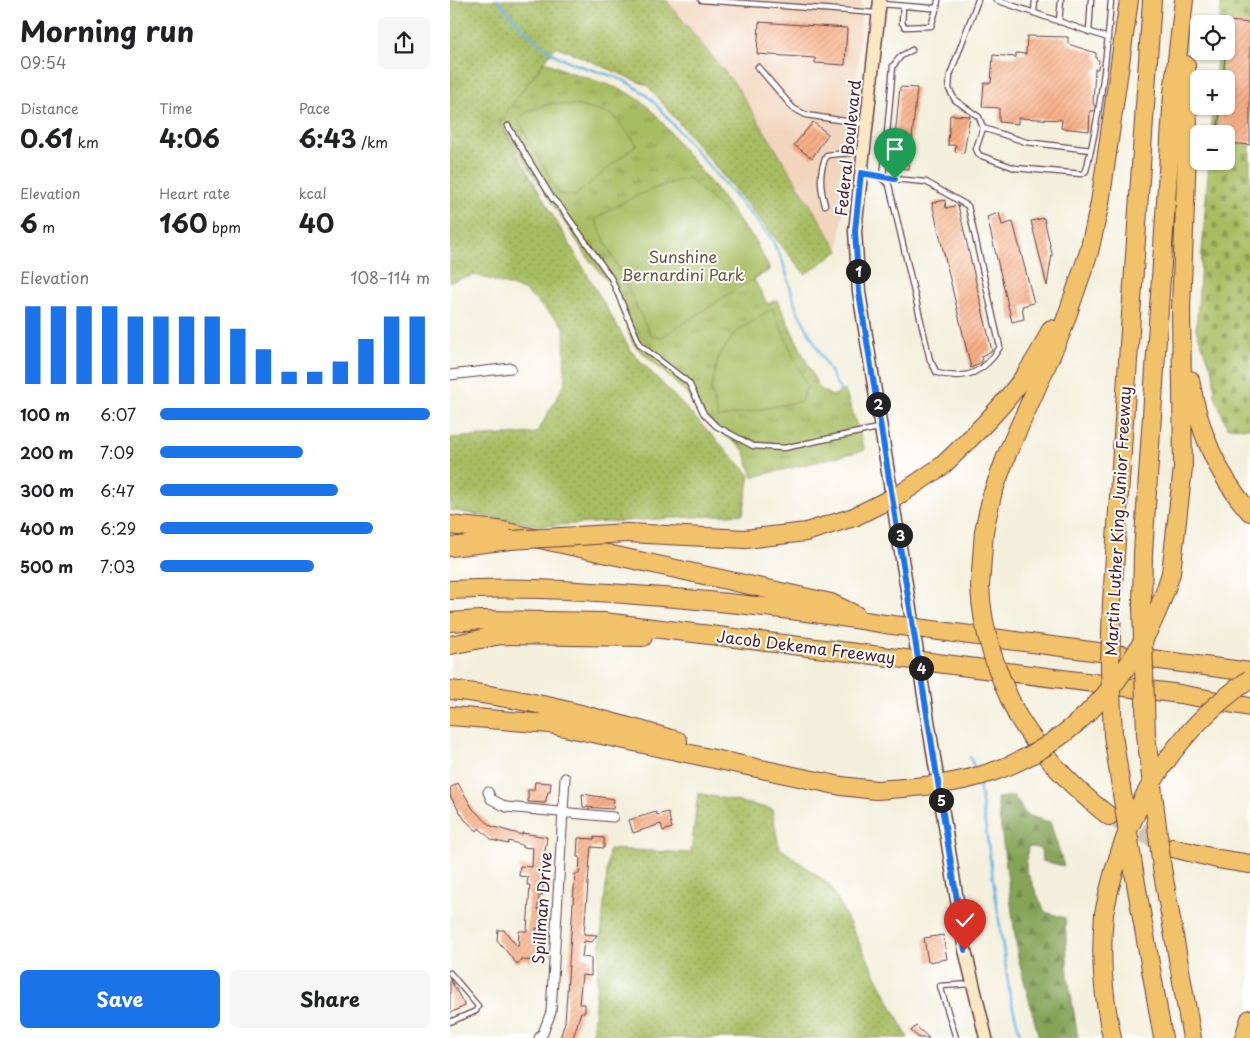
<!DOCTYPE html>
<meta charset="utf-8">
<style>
:root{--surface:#fff;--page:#f6f6f6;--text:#202124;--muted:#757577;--accent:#1a73e8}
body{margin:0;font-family:"Playpen Sans",sans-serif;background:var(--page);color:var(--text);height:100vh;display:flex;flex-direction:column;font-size:19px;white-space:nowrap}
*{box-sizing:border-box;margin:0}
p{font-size:16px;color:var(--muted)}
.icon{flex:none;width:28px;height:28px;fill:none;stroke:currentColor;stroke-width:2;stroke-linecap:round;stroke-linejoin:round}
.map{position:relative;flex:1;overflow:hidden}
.drawer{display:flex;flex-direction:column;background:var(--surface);width:450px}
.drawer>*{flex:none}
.buttons{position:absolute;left:740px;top:15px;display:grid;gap:10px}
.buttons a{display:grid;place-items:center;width:45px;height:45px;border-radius:8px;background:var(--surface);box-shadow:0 1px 4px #0004;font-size:25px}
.pin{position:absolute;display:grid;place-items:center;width:42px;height:42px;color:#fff;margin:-51px -21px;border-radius:50% 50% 50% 0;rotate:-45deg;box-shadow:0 0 5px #0007}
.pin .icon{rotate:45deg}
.km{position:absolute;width:25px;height:25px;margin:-12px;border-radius:50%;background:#222;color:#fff;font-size:14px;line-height:25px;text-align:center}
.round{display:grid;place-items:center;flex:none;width:52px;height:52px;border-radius:8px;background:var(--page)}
.overview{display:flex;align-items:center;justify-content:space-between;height:85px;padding:0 20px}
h1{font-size:28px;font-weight:700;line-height:38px}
.stats{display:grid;grid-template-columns:repeat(3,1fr);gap:8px;height:85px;padding:5px 20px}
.stats div{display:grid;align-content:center}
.stats b{font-size:25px;font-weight:700}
.stats small{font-size:14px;font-weight:400}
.stats p{font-size:14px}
.chart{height:140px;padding:10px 20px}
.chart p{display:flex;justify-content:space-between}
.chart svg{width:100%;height:90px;margin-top:5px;stroke:var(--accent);stroke-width:6}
.action{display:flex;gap:10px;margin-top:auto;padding:10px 20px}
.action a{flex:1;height:58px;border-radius:8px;background:var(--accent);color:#fff;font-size:20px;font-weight:700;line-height:58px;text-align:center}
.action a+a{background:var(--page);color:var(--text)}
ul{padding:0 20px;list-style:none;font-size:16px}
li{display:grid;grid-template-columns:80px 60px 1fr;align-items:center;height:38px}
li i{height:12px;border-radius:6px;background:var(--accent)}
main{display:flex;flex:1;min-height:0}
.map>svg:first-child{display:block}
.built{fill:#f1d5bd}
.grass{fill:url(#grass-dots);stroke:#786e46}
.forest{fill:url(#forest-firs);stroke:#686242}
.cemetery{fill:url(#cemetery-stones);stroke:#786e46}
.park{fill:url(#park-tufts);stroke:#786e46}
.pitch{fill:#a7bd62;stroke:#786e46}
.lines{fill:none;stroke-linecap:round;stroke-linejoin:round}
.stream{stroke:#6bb2e2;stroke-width:2.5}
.building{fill:url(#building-hatch)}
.motorway-tunnel{stroke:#d1c5b9;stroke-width:18;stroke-dasharray:18 9;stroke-linecap:butt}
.service-casing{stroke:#633e46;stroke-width:7}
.minor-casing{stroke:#633e46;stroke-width:11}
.secondary-casing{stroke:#633e46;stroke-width:15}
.motorway-casing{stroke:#633e46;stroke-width:20}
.service{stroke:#fff;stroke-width:4.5}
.minor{stroke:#fff;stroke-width:9}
.secondary{stroke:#fae7c3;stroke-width:12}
.motorway{stroke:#f2c26a;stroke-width:18}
.motorway-bridge-casing{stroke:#633e46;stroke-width:20;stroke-linecap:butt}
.motorway-bridge{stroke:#f2c26a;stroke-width:18}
.route-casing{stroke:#fff;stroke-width:10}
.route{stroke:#1a73e8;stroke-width:6}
.labels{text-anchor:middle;stroke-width:4;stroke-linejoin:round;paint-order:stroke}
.street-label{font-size:16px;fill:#4a1f2b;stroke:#fff}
.park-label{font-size:16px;fill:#6b563e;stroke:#fff}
</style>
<main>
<section class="drawer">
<div class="overview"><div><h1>Morning run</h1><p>09:54</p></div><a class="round"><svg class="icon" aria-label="share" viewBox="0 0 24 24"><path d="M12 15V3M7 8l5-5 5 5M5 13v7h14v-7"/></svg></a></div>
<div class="stats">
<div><p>Distance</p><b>0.61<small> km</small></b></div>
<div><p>Time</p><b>4:06</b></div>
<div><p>Pace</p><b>6:43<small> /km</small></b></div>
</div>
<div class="stats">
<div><p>Elevation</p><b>6<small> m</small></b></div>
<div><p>Heart rate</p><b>160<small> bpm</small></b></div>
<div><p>kcal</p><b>40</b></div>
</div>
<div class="chart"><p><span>Elevation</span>108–114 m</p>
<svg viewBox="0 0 160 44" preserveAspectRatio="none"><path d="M5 44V6M15 44V6M25 44V6M35 44V6M45 44V11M55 44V11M65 44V11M75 44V11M85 44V17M95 44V27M105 44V38M115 44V38M125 44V33M135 44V22M145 44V11M155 44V11"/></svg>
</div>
<ul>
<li><b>100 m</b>6:07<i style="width:100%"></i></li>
<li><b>200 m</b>7:09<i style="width:53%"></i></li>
<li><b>300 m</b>6:47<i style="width:66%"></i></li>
<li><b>400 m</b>6:29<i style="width:79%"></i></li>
<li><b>500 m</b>7:03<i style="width:57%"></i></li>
</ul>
<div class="action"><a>Save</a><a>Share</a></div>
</section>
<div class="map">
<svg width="800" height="1038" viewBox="0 0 800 1038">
<defs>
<pattern id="grass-dots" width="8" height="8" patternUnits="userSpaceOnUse" patternTransform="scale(1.25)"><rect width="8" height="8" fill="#a7bd62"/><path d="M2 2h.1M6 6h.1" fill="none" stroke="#8a9951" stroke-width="1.8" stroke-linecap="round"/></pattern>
<pattern id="forest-firs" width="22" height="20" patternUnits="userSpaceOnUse" patternTransform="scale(1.25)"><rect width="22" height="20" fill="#85a458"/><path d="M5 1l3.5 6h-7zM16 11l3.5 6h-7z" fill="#6f8549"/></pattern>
<pattern id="cemetery-stones" width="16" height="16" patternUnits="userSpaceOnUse" patternTransform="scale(1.25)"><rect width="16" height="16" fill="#a7bd62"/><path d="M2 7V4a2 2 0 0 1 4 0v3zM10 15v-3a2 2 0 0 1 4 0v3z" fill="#8a9951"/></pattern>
<pattern id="park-tufts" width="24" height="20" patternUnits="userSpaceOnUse" patternTransform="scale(1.25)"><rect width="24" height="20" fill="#a7bd62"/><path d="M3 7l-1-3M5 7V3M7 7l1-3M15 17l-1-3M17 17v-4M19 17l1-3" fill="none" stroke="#8a9951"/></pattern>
<pattern id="building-hatch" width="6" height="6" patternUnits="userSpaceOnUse" patternTransform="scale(1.25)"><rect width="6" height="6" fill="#f7af86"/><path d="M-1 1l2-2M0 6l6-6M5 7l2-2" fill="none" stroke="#d59674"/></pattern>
</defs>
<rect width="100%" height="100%" fill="#fff"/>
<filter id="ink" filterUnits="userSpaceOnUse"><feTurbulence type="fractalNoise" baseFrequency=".02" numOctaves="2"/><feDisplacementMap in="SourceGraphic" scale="10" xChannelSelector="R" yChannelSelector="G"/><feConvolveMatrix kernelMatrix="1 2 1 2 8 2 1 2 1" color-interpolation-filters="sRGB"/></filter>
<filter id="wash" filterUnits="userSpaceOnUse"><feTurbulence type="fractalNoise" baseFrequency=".0096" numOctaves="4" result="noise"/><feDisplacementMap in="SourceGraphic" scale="20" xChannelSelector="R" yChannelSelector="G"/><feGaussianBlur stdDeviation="1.12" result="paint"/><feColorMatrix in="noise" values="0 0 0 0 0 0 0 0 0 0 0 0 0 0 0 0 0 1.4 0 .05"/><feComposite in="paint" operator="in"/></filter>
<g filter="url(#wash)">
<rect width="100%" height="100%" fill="#f3efdc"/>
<!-- built -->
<path class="built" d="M216 0H412L408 65 389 251 287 87Z"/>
<!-- grass -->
<path class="grass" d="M0 0H216L287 87 389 251 355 274 198 86 106 46 49 122 182 352 300 475 293 514 90 526 0 510V438L87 433 115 383 114 326 74 290 25 275 0 282Z
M248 793 322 809 329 847 380 885 458 1038H142L159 849 241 853Z"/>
<!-- forest -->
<path class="forest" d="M564 796 576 815 600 822 614 866 592 861 591 849 578 846 576 869 595 912 615 918 618 976 628 1038H589L568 958 547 798Z"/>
<!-- cemetery -->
<path class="cemetery" d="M771 0H800V428L777 427 765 396 763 371 746 330 759 161H776V134H761L763 106H776V79H765L768 51H776V24H770Z"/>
<!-- park -->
<path class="park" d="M95 61C121 76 153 80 180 94 202 105 218 130 233 149 265 188 296 226 320 270L304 279 317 304 327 300 369 388 382 396 395 390 415 450 303 477 294 450 257 421 234 391 183 344 164 289 138 258 49 122Z"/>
<!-- pitch -->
<path class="pitch" d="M102 103 129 106 163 115 187 144 125 196 108 193 68 120 78 111Z
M238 178 303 237 319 268 212 337 201 336 145 220C173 199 205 187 238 178Z
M322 308 357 387 351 401 268 418 261 389 269 356 285 333Z"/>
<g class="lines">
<!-- stream -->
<path class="stream" d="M48 0C67 22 86 46 113 59 149 76 171 71 203 101L321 238 333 262 346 308 391 392
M520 757 525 769
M529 782 560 996 571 1038"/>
</g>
<g id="blocks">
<!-- building -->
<path class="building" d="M778 21 800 23V145L776 143V134H768L770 106H776V79H773Z
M309 22 397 28 395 65 365 63V58L307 54Z
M577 36 618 37V44L646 53V59L649 60 648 69H645L643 103 645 106 644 111H640L639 131 611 128 612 120 568 118V124L549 122V108L532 107 534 83H541L543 55 566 57V53L576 54Z
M450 87 467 88 459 169 442 168Z
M500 115 520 116 514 153 505 152 506 145H498Z
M363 122 378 134 362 158 344 145Z
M495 200 496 208 508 205 542 351 531 356 532 362 521 368 482 203Z
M549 213 552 225 563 222 584 303 572 306 574 319 562 322 537 217Z
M594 218 602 254 597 286 581 221Z
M85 782 101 783 100 792H98L95 803 78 802V790H84Z
M8 783 23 809 41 826 72 835V833L97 837 91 877H94L92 896H89L88 910H92L90 929 86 928V942H89L88 961 72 960 67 964 47 940 48 930H54L68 947 69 931H77L80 885H77L78 877 69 876 70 866 82 867 83 848 72 847V845L59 841 58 844 42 840 29 828 27 831 15 820 0 796V788Z
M132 794 164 799 163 809 133 807Z
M206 812 207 815 218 812 222 828 213 831 211 824 183 833 179 820Z
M144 837 154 838V848L141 847 140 858 134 934 147 935 142 942 134 941 132 957 141 958V976L132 975 129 1004H135V1012H131L123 1038H110L115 1022 125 874H129L130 857H127L128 838 144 839Z
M493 935 497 959 478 962 474 938Z
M0 979 15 1006 0 1013Z
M466 1026 479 1038H469L461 1031Z"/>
</g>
</g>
<g filter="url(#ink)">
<use href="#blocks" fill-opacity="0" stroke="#633e46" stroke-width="1"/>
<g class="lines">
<!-- motorway-tunnel -->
<path class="motorway-tunnel" d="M666 820 721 847"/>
<defs>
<path id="service" d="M251 0 427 13
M528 0 500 75 499 89 505 100 529 117 533 128 526 149 529 155 565 168 632 174 636 171C650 115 657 57 661 0
M546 0 658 38
M431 4 481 8 487 7 488 0
M453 6 452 23 455 27 481 26 487 7
M584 13 585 0
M609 22 611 0
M639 32 641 0
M308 67 343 108 356 115 415 124
M58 126 102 198 113 210 161 278 190 345 239 383 254 414 266 426 303 446 334 448 428 428
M533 128 576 142 641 150
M413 173C424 174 431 176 439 185L480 360 487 373C516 381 535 372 550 347L518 206 476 182 433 178 443 66 451 56 462 50
M375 205C370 188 368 171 377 155L412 152
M0 973 28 1006 26 1011 0 1022
M506 1038 490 986 522 984"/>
<path id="minor" d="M0 375 61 368
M38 792 41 799 56 807 163 817
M89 1038 93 1033 101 1012 115 778"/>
<path id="secondary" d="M430 0 405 231 409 292 515 950 536 1038"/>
<path id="motorway" d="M740 380C749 430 766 474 800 512
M492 466C533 427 579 382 601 329
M0 525 48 530 381 603 406 615
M177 533 295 539 356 532 404 517
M0 547 61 540
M721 573 733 468 731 308 738 127 736 65
M530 586 534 531 542 495 557 454 611 333 639 252 650 203 679 0
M0 590C62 586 124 590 186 595 269 601 353 610 435 624
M662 601 702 0
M692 607 693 553 723 94 734 0
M0 622 31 620 154 622 447 658
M490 631 800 672
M0 645 51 635 193 637
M495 664 730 694 800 707
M0 690C78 698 153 719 228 741
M567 715C592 756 621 787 659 816
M0 716 100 724 391 786 426 790
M723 848 768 859 800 864
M712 868 742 1038
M684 872 713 1038
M654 914C650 959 653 994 662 1038
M794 1038 800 1019"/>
</defs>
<!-- service casing -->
<use href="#service" class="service-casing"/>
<!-- minor casing -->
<use href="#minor" class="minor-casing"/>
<!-- secondary casing -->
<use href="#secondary" class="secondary-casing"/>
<!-- motorway casing -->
<use href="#motorway" class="motorway-casing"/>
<!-- service -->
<use href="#service" class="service"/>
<!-- minor -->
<use href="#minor" class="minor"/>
<!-- secondary -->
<use href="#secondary" class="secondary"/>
<!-- motorway -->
<use href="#motorway" class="motorway"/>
<defs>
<path id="motorway-bridge" d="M404 517 452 493 492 466
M61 540 177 533
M530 586C532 633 547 673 567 715
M662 601 660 667 663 735 684 872
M692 607 696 735 712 868
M435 624 490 631
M447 658 495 664
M426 790C465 787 505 785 542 772 631 742 695 662 721 573
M654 914C672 817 717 736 800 679"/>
</defs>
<!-- motorway-bridge casing -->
<use href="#motorway-bridge" class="motorway-bridge-casing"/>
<!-- motorway-bridge -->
<use href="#motorway-bridge" class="motorway-bridge"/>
</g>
</g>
<g class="lines" filter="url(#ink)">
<defs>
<path id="route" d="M445 179 411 173 405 231 409 292 515 950"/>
</defs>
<!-- route casing -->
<use href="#route" class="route-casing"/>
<!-- route -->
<use href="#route" class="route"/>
</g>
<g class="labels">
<!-- street labels -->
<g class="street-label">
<text transform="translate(398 148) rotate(-84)" y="6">Federal Boulevard</text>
<text transform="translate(668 521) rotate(-87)" y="6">Martin Luther King Junior Freeway</text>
<text transform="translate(356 647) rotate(7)" y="6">Jacob Dekema Freeway</text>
<text transform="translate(92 908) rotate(-86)" y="6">Spillman Drive</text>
</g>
<!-- park labels -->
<g class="park-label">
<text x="233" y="263">Sunshine<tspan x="233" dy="18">Bernardini Park</tspan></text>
</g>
</g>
</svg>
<div class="buttons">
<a><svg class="icon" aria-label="locate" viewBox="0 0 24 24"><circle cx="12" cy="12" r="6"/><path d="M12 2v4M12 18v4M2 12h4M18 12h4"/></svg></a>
<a>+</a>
<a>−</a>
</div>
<div class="pin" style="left:445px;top:179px;background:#1e9e55"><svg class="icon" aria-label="arrive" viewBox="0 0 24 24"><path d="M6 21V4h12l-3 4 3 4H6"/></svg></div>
<div class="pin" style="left:515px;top:950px;background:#d93025"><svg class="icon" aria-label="check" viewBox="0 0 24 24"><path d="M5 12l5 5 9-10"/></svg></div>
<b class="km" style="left:408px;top:271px">1</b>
<b class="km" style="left:428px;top:404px">2</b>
<b class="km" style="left:450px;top:535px">3</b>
<b class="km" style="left:471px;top:668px">4</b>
<b class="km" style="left:491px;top:800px">5</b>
</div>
</main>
